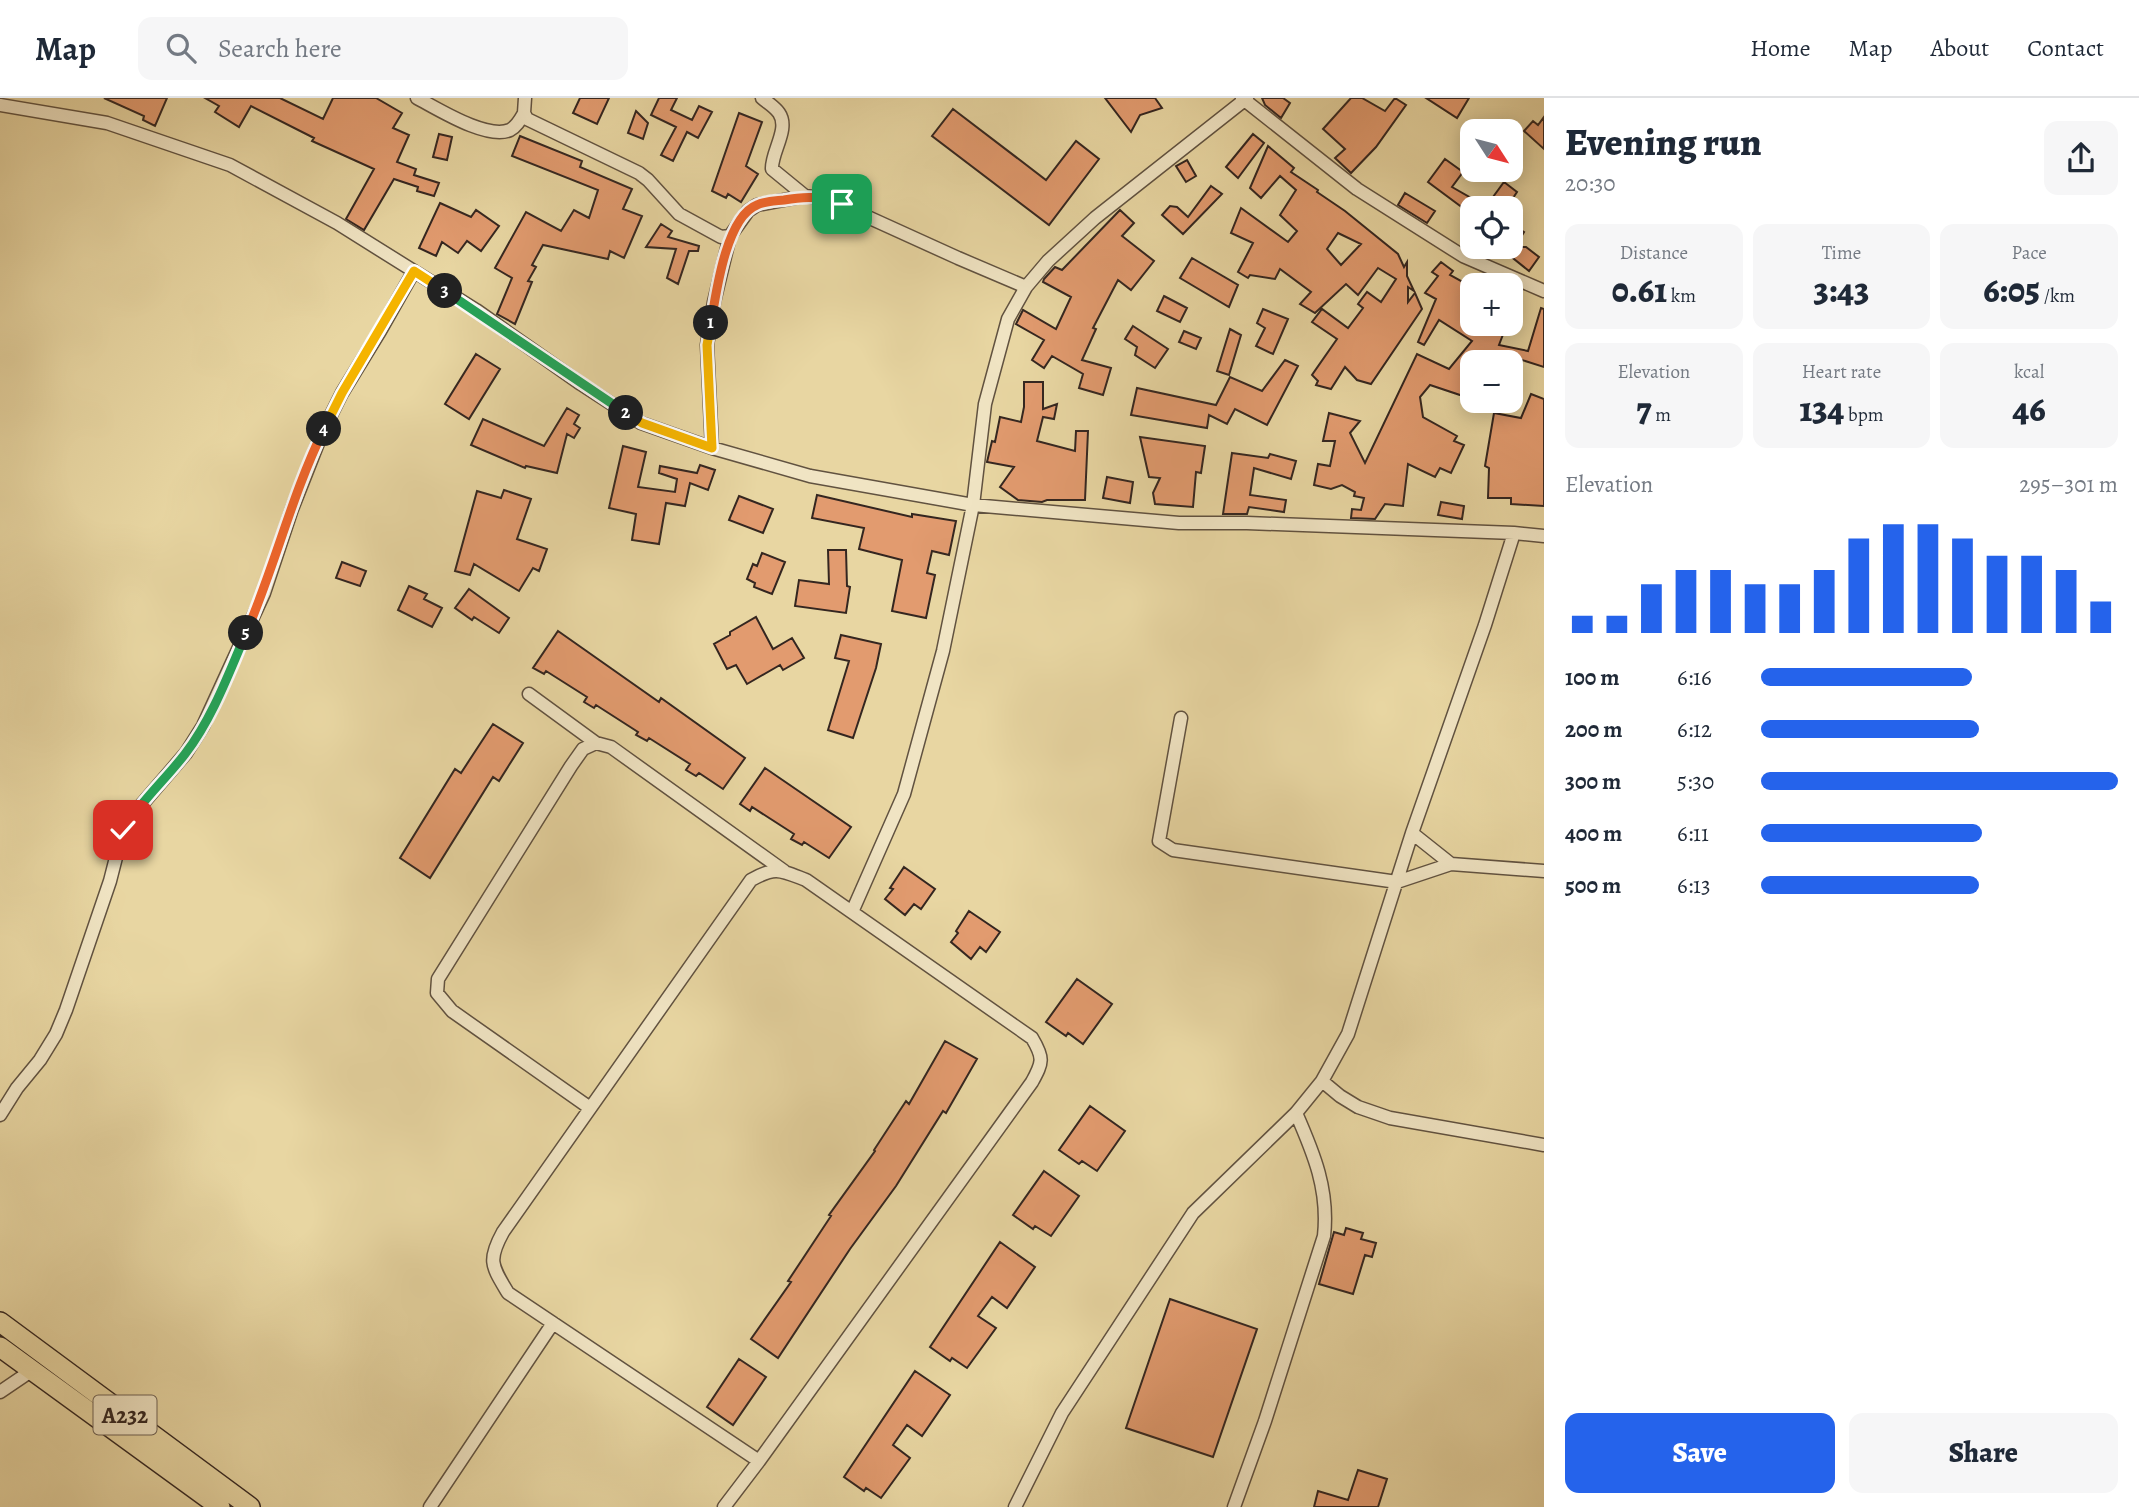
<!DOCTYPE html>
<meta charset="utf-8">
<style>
:root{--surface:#fff;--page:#f6f6f7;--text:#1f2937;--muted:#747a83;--line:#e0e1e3;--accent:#2563eb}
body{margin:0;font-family:Alegreya,serif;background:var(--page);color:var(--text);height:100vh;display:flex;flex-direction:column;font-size:26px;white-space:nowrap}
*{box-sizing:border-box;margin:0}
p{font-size:23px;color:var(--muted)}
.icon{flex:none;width:38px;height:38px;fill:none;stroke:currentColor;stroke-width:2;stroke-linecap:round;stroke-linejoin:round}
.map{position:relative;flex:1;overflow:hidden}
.panel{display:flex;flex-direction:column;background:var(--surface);width:595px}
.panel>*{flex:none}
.needle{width:46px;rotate:126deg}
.controls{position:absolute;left:1460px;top:21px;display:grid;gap:14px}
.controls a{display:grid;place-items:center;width:63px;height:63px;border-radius:14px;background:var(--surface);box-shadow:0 4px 18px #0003;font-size:35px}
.pin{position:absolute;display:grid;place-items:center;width:60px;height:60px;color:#fff;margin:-30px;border-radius:14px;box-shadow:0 4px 10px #0006}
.km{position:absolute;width:35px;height:35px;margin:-18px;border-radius:50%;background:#222;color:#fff;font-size:19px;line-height:35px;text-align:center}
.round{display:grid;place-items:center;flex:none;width:74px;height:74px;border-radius:14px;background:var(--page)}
.headline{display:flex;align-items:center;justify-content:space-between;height:119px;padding:0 21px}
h1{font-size:38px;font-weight:800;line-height:52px}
.metrics{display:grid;grid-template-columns:repeat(3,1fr);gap:10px;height:119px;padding:7px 21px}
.metrics div{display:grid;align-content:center;border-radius:14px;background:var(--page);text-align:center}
.metrics b{font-size:35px;font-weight:800}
.metrics small{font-size:19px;font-weight:400}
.metrics p{font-size:19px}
.chart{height:196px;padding:14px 21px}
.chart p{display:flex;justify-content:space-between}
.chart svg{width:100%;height:126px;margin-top:7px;stroke:var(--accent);stroke-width:6}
.cta{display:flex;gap:14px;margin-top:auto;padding:14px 21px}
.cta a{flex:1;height:80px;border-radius:14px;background:var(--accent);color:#fff;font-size:28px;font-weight:800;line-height:80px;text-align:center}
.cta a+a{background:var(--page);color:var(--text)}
ul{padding:0 21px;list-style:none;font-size:23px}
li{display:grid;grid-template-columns:112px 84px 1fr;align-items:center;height:52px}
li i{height:18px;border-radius:9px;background:var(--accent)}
header{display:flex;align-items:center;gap:42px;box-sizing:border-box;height:98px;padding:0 35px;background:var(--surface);border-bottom:2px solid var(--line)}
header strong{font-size:33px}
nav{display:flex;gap:38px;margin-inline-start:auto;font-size:24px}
.search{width:490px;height:63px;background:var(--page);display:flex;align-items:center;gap:18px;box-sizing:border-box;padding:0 24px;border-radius:14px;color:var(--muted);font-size:26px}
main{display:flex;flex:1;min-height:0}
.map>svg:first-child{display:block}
.building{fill:#e29b6f;stroke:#342620;stroke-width:2;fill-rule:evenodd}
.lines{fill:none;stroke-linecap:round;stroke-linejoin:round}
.minor-casing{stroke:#615240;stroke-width:15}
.trunk-casing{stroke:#342620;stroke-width:22}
.minor{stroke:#f0e4c3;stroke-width:12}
.trunk{stroke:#e8d6a2;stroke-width:19}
.split-1-casing{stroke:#fff;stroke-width:14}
.split-2-casing{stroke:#fff;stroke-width:14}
.split-3-casing{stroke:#fff;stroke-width:14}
.split-4-casing{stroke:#fff;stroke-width:14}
.split-5-casing{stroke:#fff;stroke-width:14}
.split-6-casing{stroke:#fff;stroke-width:14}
.split-1{stroke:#f0652b;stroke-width:9}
.split-2{stroke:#f5b400;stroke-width:9}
.split-3{stroke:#22a559;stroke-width:9}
.split-4{stroke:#f5b400;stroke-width:9}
.split-5{stroke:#f0652b;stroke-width:9}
.split-6{stroke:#22a559;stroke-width:9}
.labels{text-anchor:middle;stroke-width:5;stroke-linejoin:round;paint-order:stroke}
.shield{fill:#f0e4c3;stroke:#6c5f51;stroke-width:2}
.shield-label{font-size:23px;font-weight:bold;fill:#342620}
</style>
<header>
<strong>Map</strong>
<div class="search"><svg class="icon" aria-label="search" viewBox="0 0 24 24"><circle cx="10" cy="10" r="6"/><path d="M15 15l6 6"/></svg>Search here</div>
<nav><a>Home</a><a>Map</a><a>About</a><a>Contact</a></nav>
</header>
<main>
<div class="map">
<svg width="1544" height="1409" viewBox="0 0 1544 1409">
<rect width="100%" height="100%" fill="#e8d6a2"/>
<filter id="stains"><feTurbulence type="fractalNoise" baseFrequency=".00286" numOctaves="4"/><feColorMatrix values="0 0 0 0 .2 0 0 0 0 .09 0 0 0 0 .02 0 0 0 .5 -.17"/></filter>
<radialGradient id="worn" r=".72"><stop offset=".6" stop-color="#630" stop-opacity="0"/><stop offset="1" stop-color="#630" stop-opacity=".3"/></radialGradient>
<!-- building -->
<path class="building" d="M104 0H167L155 28 143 22 144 18Z
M205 0H280L323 21 333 0H376L402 15 393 30 409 37 397 64 416 71 414 77 439 85 434 98 417 93 418 89 394 81 364 132 346 121 374 71 312 43 314 40 251 8 239 29 215 14 219 8Z
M580 0H609L597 26 573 15Z
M659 0H677L671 12 692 22 699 8 712 14 698 40 687 34 673 63 661 57 676 29 651 17Z
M1105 0H1155L1162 10 1140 17 1131 34Z
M1262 0H1283L1290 5 1281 20 1265 7Z
M1351 0H1362L1385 13 1395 0 1406 7 1376 49 1351 75 1335 60 1345 51 1323 31Z
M1426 0H1469L1457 20Z
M953 11 1046 82 1076 43 1099 61 1049 127 932 38Z
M636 13 648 25 643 41 628 35Z
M739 15 762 24 746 68 758 76 741 104 728 96 726 100 712 93Z
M1544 19V51L1524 33 1533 23 1538 27Z
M439 36 452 39 447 62 433 59Z
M1253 36 1264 45 1238 80 1226 69Z
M520 38 582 63 580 69 632 91 623 111 642 118 624 160 610 153 608 161 543 147 532 167 536 169 528 183 532 184 515 226 497 216 512 180 495 170 526 114 561 133 574 112 589 120 598 92 512 58Z
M1268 48 1294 70 1291 74 1318 92 1317 94 1345 113 1398 156 1404 169 1407 164V178L1414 193 1408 189V204L1415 195 1422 211 1371 286 1357 282 1345 269 1331 291 1316 287 1318 283 1312 277 1337 241 1312 224 1322 211 1348 230 1363 210 1358 206 1367 194 1381 204 1396 181 1378 170 1358 197 1346 186 1315 215 1300 206 1311 194 1280 171 1275 181 1250 177 1248 180 1238 174 1253 145 1231 135 1241 110 1288 144 1297 133 1280 117 1296 92 1280 78 1261 100 1250 90ZM1338 135 1361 146 1341 167 1327 151Z
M1445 61 1463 74 1452 89 1478 104 1475 110H1472L1471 116 1428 84Z
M1187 62 1196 78 1186 84 1176 68Z
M1504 84 1517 94 1507 109 1493 99Z
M1211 88 1222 96 1183 136 1162 117 1170 108 1177 109 1188 119Z
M1405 95 1435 113 1427 125 1398 107Z
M440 105 471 119 476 112 499 128 481 153 467 143 458 155 442 144 436 158 419 150Z
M1120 112 1134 125 1122 138 1154 163 1131 192 1118 182 1093 230 1096 231 1082 262 1111 270 1103 297 1079 290 1083 276 1052 258 1044 270 1032 262 1044 242 1016 226 1023 212 1056 231 1071 199 1043 184 1044 181 1055 169 1062 172Z
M1510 125 1524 134 1515 149H1526L1539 159 1529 173 1499 149H1510Z
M661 126 672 133 668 139 699 148 698 153H689L678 186 667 180 676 151 646 149Z
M1192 160 1238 187 1229 209 1180 180Z
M1441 164 1453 173 1450 177 1472 189V226H1507L1499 247 1528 253 1541 210 1544 211V269L1519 261 1518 264H1472V301L1430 287 1420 299 1423 319 1457 338 1454 343 1464 347 1451 375 1440 370 1435 379 1408 366 1403 408 1385 406 1375 421 1351 420 1352 411 1361 412 1364 400 1354 398 1355 394 1342 387 1331 391 1314 387 1318 366 1330 368 1335 343H1323L1329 315 1360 323 1350 335 1365 365 1417 256 1449 271 1472 243 1439 222 1424 247 1418 244 1436 201 1425 195 1438 178 1432 174Z
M1164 198 1187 210 1180 224 1157 213Z
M1263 211 1288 221 1273 256 1256 248 1265 230 1257 225Z
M1133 228 1168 251 1155 270 1135 257 1137 249 1125 241Z
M1230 231 1241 237 1229 277 1217 273Z
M1184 233 1201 240 1196 251 1179 244Z
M476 256 500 271 469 321 445 306Z
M1285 262 1298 268 1267 327 1235 311 1227 326 1209 317 1207 330 1131 317 1137 290 1216 307 1230 279 1262 293Z
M1024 284H1043V311L1057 306 1054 321 1043 319 1037 343 1075 353 1076 333H1088L1085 402H1047L1042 404 1018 402 1000 389 1014 369 987 364 992 343 995 344 1000 319 1021 324 1024 309Z
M1531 296 1544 301V408L1511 406V400H1488L1489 370 1485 368 1494 315 1521 320Z
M567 310 579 317 574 326 580 330 574 340 567 336 557 375 526 368 525 370 471 347 483 321 544 348Z
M1140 339 1205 348 1201 375 1196 374 1193 409 1155 406 1153 395 1160 380 1149 379Z
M623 348 646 354 638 389 675 394 677 381 659 375 660 368 697 375 700 367 715 372 708 392 690 385 685 408 666 405 659 446 632 442 636 416 609 410Z
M1232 355 1268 360 1270 356 1296 363 1291 381 1254 370 1250 397 1286 402 1284 414 1249 409 1247 416H1223Z
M1107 379 1133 384 1130 405 1103 400Z
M504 392 531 401 517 441 547 451 539 473 533 470 519 493 474 466 470 477 455 473 477 393 501 400Z
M817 397 912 419V416L956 423 949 457 932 453 927 475 935 477 926 520 892 513 902 462 859 451 864 430 812 420Z
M739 398 773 411 763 435 729 422Z
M1441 404 1464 408 1462 421 1438 417Z
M828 452H846L847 488 850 489 846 515 795 508 799 482 829 486Z
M762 455 785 464 772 496 754 489 755 485 747 481 753 466 757 468Z
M342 464 366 473 360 488 336 480Z
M409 488 427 496 424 501 442 510 432 529 398 512Z
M469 491 509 520 499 535 474 519 472 522 455 510Z
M756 519 773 551 792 540 804 560 783 572 780 567 747 586 736 567 727 571 714 546 730 537V534Z
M558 533 659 604 661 600 745 660 723 691 699 675 696 678 686 672 690 666 649 640 647 643 636 637 638 634 596 607 594 610 584 604 587 599 546 573 544 576 533 570Z
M841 537 881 546 876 570 853 640 828 632 849 563 835 560Z
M493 626 523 645 499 683 493 679 430 780 400 760 455 671 461 675Z
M765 670 851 729 829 760 804 744 802 747 791 741 794 736 752 709 750 713 740 706Z
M904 769 935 791 921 811 914 806 905 817 885 801 893 791 890 790Z
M969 813 1000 834 986 854 980 849 971 861 951 844 958 835 956 833Z
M1077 881 1112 906 1083 946 1068 935 1066 938 1046 924Z
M945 943 977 961 946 1015 943 1013 896 1088 850 1151 778 1260 751 1241 791 1184 788 1183 831 1118 829 1117 875 1053 874 1052 906 1003 909 1006Z
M1090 1008 1125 1033 1097 1073 1082 1063 1079 1066 1059 1052Z
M1044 1073 1079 1098 1051 1138 1035 1128 1033 1131 1013 1117Z
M1346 1130 1363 1135 1361 1141 1376 1145 1372 1159 1365 1157 1353 1196 1319 1186 1334 1134 1344 1137Z
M1000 1144 1035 1169 1007 1210 992 1199 978 1218 996 1230 967 1270 952 1260 950 1263 930 1249Z
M1170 1201 1257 1231 1213 1359 1126 1330Z
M739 1261 766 1279 733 1327 707 1309Z
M915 1273 950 1297 922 1338 907 1327 893 1347 910 1360 881 1400 866 1390 864 1393 844 1379Z
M1358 1372 1387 1381 1378 1409H1314L1318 1393 1348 1402Z"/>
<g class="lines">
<defs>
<path id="minor" d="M417 0C438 11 487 42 510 32 517 28 520 22 524 15
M525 0 524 15 527 21 639 75 648 82 679 116 721 139 730 138
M762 0C768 5 775 9 779 15 790 31 771 54 772 71L805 98
M1242 0 1357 91 1463 158 1544 193
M0 7 107 25 230 67 337 125 476 212 581 286 641 325 712 350 810 378 973 407 1179 425H1247L1514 435 1544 438
M712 350 707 247 714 204 730 138 748 113 757 107 805 98 828 101 958 160 1026 189
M529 596 596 645 611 649 784 773
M1181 620 1159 743 1173 752 1397 784 1451 766
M1412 735 1451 766 1544 773
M852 814 904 696 943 553 973 407 985 306 1008 221 1026 189 1048 163 1095 120 1247 0
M1322 983 1340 998 1358 1009 1390 1020 1544 1047
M590 1010 452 913 437 895 438 881 571 668 583 651 596 645
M0 1017 17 990 40 962 56 936 66 912 110 783 123 732 131 719 186 655 203 628 264 495 292 411 322 335 342 295 380 233 414 173
M0 1294 31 1273
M430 1409 553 1225
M724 1409 759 1363 1032 984C1043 964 1044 960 1032 940L806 782C780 772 776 768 751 782L503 1134C487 1163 492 1168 508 1195L759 1363
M1015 1409 1062 1315 1193 1115 1296 1015 1322 983 1348 936 1412 735 1485 527 1514 435
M1234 1409 1265 1323 1324 1138C1329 1092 1314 1056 1296 1015"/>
<path id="trunk" d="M0 1224 250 1409
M0 1249 220 1409"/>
</defs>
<!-- minor casing -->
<use href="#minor" class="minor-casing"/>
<!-- trunk casing -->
<use href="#trunk" class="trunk-casing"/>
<!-- minor -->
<use href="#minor" class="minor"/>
<!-- trunk -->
<use href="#trunk" class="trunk"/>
</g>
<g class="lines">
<defs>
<path id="split-1" d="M711 225C716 195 726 119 757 107 765 103 775 103 784 102 805 98 822 98 842 106"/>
<path id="split-2" d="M626 315 642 325 712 350 707 247 711 225"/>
<path id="split-3" d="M445 193 626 315"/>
<path id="split-4" d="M324 331 342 295 414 173 445 193"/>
<path id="split-5" d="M246 535C275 468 292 396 324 331"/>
<path id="split-6" d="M123 732C140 704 165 682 185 656 212 621 229 575 246 535"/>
</defs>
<!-- split-1 casing -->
<use href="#split-1" class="split-1-casing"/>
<!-- split-2 casing -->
<use href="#split-2" class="split-2-casing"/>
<!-- split-3 casing -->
<use href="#split-3" class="split-3-casing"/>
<!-- split-4 casing -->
<use href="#split-4" class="split-4-casing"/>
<!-- split-5 casing -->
<use href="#split-5" class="split-5-casing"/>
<!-- split-6 casing -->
<use href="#split-6" class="split-6-casing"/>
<!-- split-1 -->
<use href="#split-1" class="split-1"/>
<!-- split-2 -->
<use href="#split-2" class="split-2"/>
<!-- split-3 -->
<use href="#split-3" class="split-3"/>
<!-- split-4 -->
<use href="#split-4" class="split-4"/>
<!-- split-5 -->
<use href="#split-5" class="split-5"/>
<!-- split-6 -->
<use href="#split-6" class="split-6"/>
</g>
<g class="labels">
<!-- shield labels -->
<rect class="shield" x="93.5" y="1297.5" width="63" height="39" rx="5"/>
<g class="shield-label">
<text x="125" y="1325">A232</text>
</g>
</g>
<rect width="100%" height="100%" filter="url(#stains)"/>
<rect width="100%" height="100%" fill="url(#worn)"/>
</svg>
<div class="controls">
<a><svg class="needle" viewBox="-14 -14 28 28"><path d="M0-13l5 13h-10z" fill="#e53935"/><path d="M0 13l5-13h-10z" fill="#747a83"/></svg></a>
<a><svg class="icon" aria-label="locate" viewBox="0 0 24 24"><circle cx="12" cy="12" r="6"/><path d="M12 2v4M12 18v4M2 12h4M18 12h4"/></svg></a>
<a>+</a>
<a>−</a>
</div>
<div class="pin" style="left:842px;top:106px;background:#1e9e55"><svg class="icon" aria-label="arrive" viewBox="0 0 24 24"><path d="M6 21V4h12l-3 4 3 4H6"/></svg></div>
<div class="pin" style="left:123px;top:732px;background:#d93025"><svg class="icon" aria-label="check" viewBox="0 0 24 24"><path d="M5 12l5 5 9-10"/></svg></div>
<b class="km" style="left:711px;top:225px">1</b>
<b class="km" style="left:626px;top:315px">2</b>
<b class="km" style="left:445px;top:193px">3</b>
<b class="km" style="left:324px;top:331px">4</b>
<b class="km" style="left:246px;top:535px">5</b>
</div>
<section class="panel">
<div class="headline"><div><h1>Evening run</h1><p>20:30</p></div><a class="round"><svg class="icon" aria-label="share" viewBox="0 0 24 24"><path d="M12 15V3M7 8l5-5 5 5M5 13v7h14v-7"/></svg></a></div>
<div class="metrics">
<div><p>Distance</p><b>0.61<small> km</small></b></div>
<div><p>Time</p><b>3:43</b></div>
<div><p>Pace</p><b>6:05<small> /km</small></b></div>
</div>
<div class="metrics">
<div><p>Elevation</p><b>7<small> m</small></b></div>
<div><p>Heart rate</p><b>134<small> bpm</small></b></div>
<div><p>kcal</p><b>46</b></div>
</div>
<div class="chart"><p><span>Elevation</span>295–301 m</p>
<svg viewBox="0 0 160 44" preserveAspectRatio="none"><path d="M5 44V38M15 44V38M25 44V27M35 44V22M45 44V22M55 44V27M65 44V27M75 44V22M85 44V11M95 44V6M105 44V6M115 44V11M125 44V17M135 44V17M145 44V22M155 44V33"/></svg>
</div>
<ul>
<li><b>100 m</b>6:16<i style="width:59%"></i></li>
<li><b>200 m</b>6:12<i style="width:61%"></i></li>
<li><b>300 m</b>5:30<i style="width:100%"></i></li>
<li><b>400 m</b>6:11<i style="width:62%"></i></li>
<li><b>500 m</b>6:13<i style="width:61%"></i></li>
</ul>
<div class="cta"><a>Save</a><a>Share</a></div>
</section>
</main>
